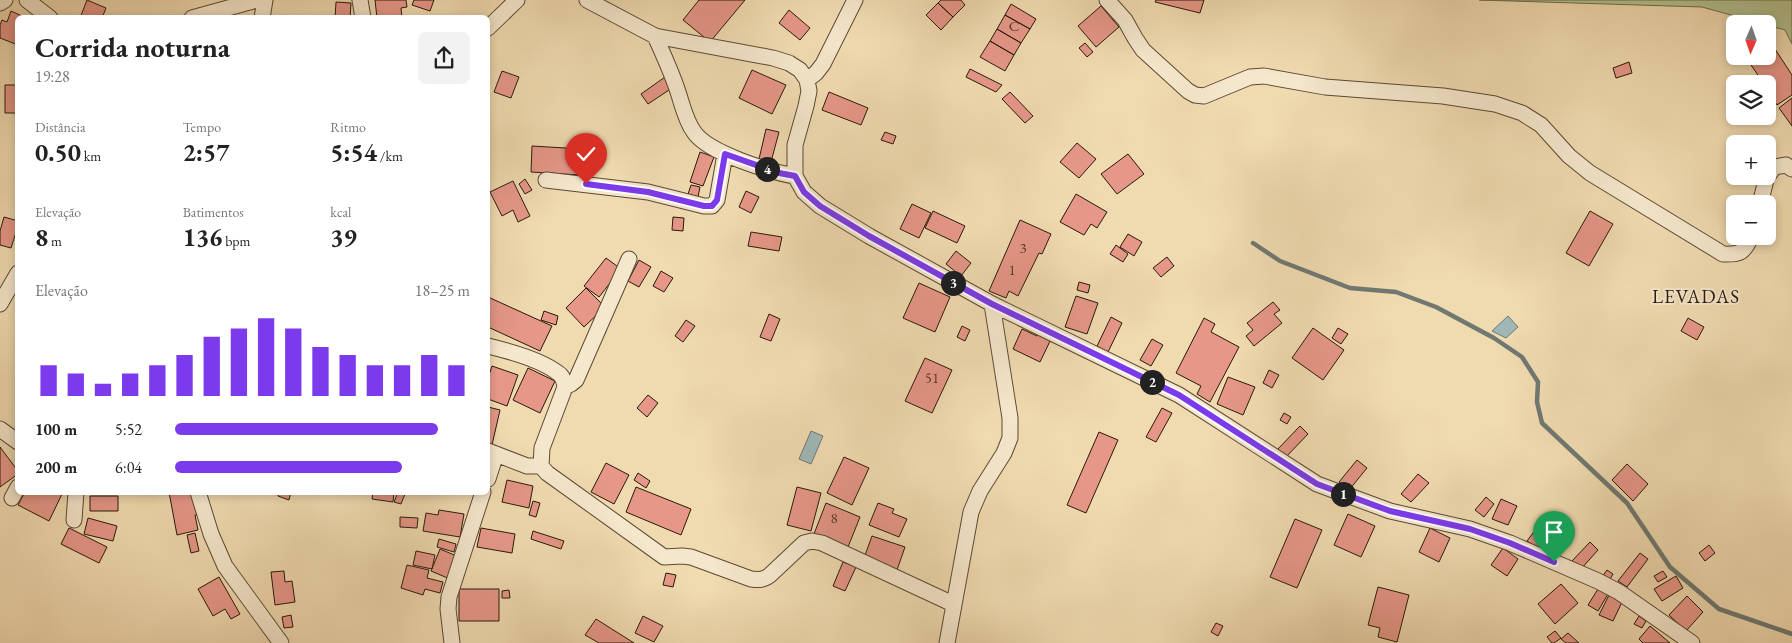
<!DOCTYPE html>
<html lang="pt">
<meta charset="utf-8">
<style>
:root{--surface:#fff;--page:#f2f2f2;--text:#222;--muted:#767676;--accent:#7c3aed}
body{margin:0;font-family:"EB Garamond",serif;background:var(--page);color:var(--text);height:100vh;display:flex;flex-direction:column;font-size:19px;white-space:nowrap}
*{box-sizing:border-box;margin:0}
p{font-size:16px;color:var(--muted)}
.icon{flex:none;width:28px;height:28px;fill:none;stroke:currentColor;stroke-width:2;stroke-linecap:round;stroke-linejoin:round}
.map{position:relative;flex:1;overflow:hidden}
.side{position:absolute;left:15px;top:15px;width:475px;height:480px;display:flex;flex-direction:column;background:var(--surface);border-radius:8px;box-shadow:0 2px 8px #0003}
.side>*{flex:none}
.needle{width:32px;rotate:182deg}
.tools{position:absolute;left:1726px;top:15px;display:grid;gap:10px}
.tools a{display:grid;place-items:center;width:50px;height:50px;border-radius:8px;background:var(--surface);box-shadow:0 2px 8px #0003;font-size:25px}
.pin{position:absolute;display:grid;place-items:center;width:42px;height:42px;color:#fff;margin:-51px -21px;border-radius:50% 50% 50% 0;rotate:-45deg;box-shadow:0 0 5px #0007}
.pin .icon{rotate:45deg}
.km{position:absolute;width:25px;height:25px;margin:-12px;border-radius:50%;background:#222;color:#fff;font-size:14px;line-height:25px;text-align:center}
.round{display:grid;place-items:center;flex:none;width:52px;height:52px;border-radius:8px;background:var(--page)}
.headline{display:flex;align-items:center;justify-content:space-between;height:85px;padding:0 20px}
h1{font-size:28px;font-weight:700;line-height:38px}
.figures{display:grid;grid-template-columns:repeat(3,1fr);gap:8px;height:85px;padding:5px 20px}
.figures div{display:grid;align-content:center}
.figures b{font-size:25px;font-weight:700}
.figures small{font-size:14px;font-weight:400}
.figures p{font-size:14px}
.chart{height:140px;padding:10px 20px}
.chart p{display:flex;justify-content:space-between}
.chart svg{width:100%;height:90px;margin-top:5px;stroke:var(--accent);stroke-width:6}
ul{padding:0 20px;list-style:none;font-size:16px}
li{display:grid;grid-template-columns:80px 60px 1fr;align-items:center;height:38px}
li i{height:12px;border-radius:6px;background:var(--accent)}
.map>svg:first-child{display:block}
.green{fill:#b3c190;stroke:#6e6d4d}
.water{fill:#9fb8b7;stroke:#707872}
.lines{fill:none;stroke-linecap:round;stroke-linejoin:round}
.stream{stroke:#707872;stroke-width:4.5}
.building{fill:#e69788;stroke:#29190a}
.minor-casing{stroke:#5b4934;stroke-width:17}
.minor{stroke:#f5e7cc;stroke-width:15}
.route-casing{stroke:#fff;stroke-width:10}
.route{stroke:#7c3aed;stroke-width:6}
.labels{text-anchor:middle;stroke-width:4;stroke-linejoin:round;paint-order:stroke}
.number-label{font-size:15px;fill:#58382a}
.neighbourhood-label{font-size:19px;letter-spacing:1px;fill:#29190a;stroke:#f5e7cc}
</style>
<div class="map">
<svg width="1792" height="643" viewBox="0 0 1792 643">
<rect width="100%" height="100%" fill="#f0dab0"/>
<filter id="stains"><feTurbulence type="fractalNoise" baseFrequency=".004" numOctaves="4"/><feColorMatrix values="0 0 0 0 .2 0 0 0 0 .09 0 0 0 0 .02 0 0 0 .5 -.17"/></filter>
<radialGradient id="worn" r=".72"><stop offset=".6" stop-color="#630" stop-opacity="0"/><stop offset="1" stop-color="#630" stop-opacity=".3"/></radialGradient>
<!-- green -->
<path class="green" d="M1479 0H1792V44L1785 30 1702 7Z"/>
<!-- water -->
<path class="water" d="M1508 316 1518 327 1506 338 1492 331Z
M811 431 823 436 811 464 799 459Z"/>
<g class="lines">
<!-- stream -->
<path class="stream" d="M1253 243 1280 261 1350 288 1396 292 1436 307 1494 338 1522 357 1538 382 1537 402 1542 423 1627 503 1670 567 1719 609 1792 634"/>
</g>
<!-- building -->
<path class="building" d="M87 0 106 8 102 18H80Z
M375 0H406L407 7 401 8 402 18H377Z
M414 0H434L430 11 412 5Z
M699 0H745L710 42 683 20Z
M941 0H961L965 5 953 17 938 3Z
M1156 0H1204L1200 13 1155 2Z
M336 2 351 3 350 18H335Z
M938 3 953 17 941 30 926 15Z
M1011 4 1036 19 1030 29 1005 15Z
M1101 6 1119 27 1096 47 1078 26Z
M789 10 810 28 800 40 779 23Z
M11 11 26 18H18V45L0 38V25L2 20 7 22Z
M1005 15 1030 29 1021 43 997 29Z
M997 29 1021 43 1014 55 990 41Z
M990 41 1014 55 1005 71 980 57Z
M1085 43 1093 52 1087 57 1079 48Z
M1773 46 1792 75V95L1777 105 1768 90V84H1764L1749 62 1757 56H1768V49Z
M1629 62 1632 73 1616 78 1613 68Z
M970 69 1002 85 996 92 966 77Z
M752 70 786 85 772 114 739 98Z
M502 71 519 77 511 98 494 92Z
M665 77 672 88 648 104 641 94Z
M5 85H18V113H5Z
M829 92 868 108 861 125 822 110Z
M1010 92 1033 116 1025 123 1002 99Z
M1792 98V126L1779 108Z
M766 129 779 132 771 162 759 159Z
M885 132 896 136 893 144 881 140Z
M1077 143 1096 159 1079 178 1060 162Z
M532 146 582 149 580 175 531 172Z
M700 152 714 157 703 186 690 182Z
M1128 154 1144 174 1117 194 1101 174Z
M525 179 532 190 525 194 519 184Z
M513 181 530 216 518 222 513 210 502 216 490 192Z
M691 185 700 187 698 197 688 194Z
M746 191 759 197 751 213 739 207Z
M1076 194 1107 212 1097 228 1091 224 1084 235 1060 222Z
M912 204 931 213 919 238 900 229Z
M933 211 965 226 957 243 925 228Z
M1590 211 1613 224 1589 266 1566 253Z
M4 217 18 221V226L11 248 0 245V231Z
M673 217 684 218 683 231 672 230Z
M1020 220 1051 234 1042 254 1039 253 1018 296 1009 291 1006 298 989 291Z
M751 232 782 237 779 251 748 246Z
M1128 234 1142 242 1134 256 1120 247Z
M1116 245 1128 254 1123 262 1110 254Z
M956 251 971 263 961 276 946 264Z
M1167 257 1174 266 1161 277 1153 268Z
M606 258 621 269 599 297 584 286Z
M639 260 651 267 639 287 628 281Z
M661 271 673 278 664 292 653 286Z
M1079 282 1090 285 1088 293 1077 290Z
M919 283 950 297 935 332 903 318Z
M586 288 605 307 584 327 566 308Z
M1076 296 1098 303 1087 334 1065 327Z
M488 297 552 326 540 351 488 327Z
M1273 302 1280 310 1274 314 1282 323 1254 346 1246 336 1253 330 1247 323Z
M544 311 558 316 556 325 541 320Z
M769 314 780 319 771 341 760 337Z
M1111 317 1122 323 1108 352 1097 346Z
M1204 318 1215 324 1211 332 1239 347 1210 402 1197 394 1201 386 1176 373Z
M1688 318 1704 327 1697 340 1681 331Z
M686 320 695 326 683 342 675 336Z
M962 326 970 330 965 341 957 337Z
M1313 328 1344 350 1323 380 1292 358Z
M1338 328 1348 334 1341 344 1332 338Z
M1022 329 1037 336 1039 331 1052 337 1040 362 1013 349Z
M1152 339 1163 345 1151 366 1140 360Z
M925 358 952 370 932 413 905 401Z
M492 366 518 375 507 406 488 399V378Z
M528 368 555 381 540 413 513 400Z
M1269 370 1279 375 1272 388 1263 383Z
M1228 377 1255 387 1243 415 1217 404Z
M648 395 658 403 647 417 637 408Z
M488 407 500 410 492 445 488 444Z
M1162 408 1172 413 1156 442 1146 437Z
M1284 413 1291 417 1287 424 1280 420Z
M1300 426 1308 434 1285 458 1277 450Z
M1099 432 1118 440 1086 513 1067 505Z
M0 447 18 471V474L0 487Z
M844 457 869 468 852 505 827 493Z
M1357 460 1367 468 1349 490 1339 482Z
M606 463 629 475 614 504 591 492Z
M1627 464 1648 484 1633 501 1612 480Z
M638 473 650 481 646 488 634 480Z
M1418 474 1429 483 1411 502 1401 494Z
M507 480 533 486 529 508 502 502Z
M636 487 691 509 681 535 626 512Z
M797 487 821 493 811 531 787 525Z
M25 492H63L49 521 18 505Z
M169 492H194L199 515H195L198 530 177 535Z
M279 492H291L289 500 278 496Z
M373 492H394L393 502 372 499Z
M398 492 405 494 401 504 394 502Z
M90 496H118V511H90Z
M1486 497 1494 504 1484 517 1475 510Z
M1501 499 1517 506 1508 525 1492 519Z
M533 501 540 503 536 517 529 515Z
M826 503 860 517 848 547 814 534Z
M878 503 894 509 892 513 907 519 899 537 869 525Z
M439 510 464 514 460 537 423 531 426 513 438 515Z
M1348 514 1375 526 1361 557 1334 545Z
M400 517 418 518 417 528 400 527Z
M88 518 117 526 113 541 84 534Z
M1295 519 1322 530 1297 588 1270 577Z
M1539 525 1553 536 1542 551 1527 541Z
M69 528 107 547 99 563 61 544Z
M481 528 515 534 512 553 477 547Z
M1430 528 1450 538 1439 562 1419 552Z
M533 531 564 541 561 549 531 539Z
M195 533 199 551 191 553 187 535Z
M872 536 905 547 897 570 864 558Z
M439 539 456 544 454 552 437 547Z
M1590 542 1598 550 1581 569 1572 561Z
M1709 545 1715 553 1705 561 1699 553Z
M1503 548 1518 559 1507 576 1491 565Z
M440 549 459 557 450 579 431 571Z
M416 551 435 555 432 569 413 565Z
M1640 553 1648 559 1627 587 1618 581Z
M843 562 856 567 845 591 833 586Z
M407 565 429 570 427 578 443 582 440 593 425 589 423 595 401 588Z
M1607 570 1613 574 1609 581 1602 577Z
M284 571 285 582 292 581 295 602 275 605 271 572Z
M1663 571 1667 577 1658 582 1654 576Z
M666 573 676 575 673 587 663 585Z
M1676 576 1683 588 1662 601 1654 589Z
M219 577 240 614 231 619 225 609 213 616 198 589Z
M1561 584 1578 603 1555 624 1538 604Z
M1378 587 1409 595 1397 642 1378 637 1380 628 1368 625Z
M459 589H499V621H459Z
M1598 589 1608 594 1598 611 1588 605Z
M509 590 510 598H502V591Z
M1610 593 1623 600 1613 621 1599 615Z
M1687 596 1703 612 1686 631 1669 615Z
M291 615 293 627 284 628 282 617Z
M643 616 663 626 654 642 635 633Z
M1639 616 1646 621 1642 628 1634 624Z
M596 619 634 643H599L585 635Z
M1216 623 1223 626 1218 636 1211 632Z
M1650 626 1670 643H1643L1639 639Z
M1555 631 1561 638 1554 643H1552L1547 637Z
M1568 633 1579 643H1566L1561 639Z"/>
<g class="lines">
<defs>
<path id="minor" d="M27 0 50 18
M360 0 363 18
M587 0 655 36 773 58 789 63 800 70 807 80 809 91 806 106 795 145V176L804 192 820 206 869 236 992 304 1179 395 1317 484 1390 511 1470 529 1510 543 1598 581 1619 592 1692 643
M1107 0 1125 20 1135 38 1143 50 1188 91 1195 95 1204 96 1250 77 1264 76 1325 87 1443 96 1495 104 1522 113 1541 125 1569 156 1590 173 1723 254C1742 255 1743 252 1752 236
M0 3 5 0
M192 18 257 0
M262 18 265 0
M488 28 517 0
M655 36C663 54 671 71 677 89 682 103 685 120 694 132 708 153 770 172 795 176
M807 80 816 73 823 64 855 0
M1768 176 1774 167 1786 165 1792 169
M546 180 648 192 704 206H712L717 200 725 154
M1760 204 1767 176
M0 304 18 273
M488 346C509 351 540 359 558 373 563 376 564 381 565 387L542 448 541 466 547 473 664 557 682 556 691 557 751 579C759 580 764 580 770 575L804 543 812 541 822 543 953 604
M565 387 571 384 576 380 629 259
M0 429 18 442
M488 451 527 466H541
M488 479 496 454
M198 492 211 534 225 566 281 643
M12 498 18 487
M74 520 76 492
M452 643 448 609 449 597 483 492
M947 643 971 512 980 491 1004 453 1010 438V418L992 304"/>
</defs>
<!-- minor casing -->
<use href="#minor" class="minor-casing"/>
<!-- minor -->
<use href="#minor" class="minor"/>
</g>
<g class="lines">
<defs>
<path id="route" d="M586 184 648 192 704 206H712L717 200 725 154 779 173 795 176 804 192 820 206 869 236 992 304 1179 395 1317 484 1390 511 1470 529 1510 543 1554 562"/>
</defs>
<!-- route casing -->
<use href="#route" class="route-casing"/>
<!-- route -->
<use href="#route" class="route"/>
</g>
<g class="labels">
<!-- number labels -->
<g class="number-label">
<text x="1014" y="31">C</text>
<text x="1023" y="253">3</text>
<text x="1012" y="275">1</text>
<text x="932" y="383">51</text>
<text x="834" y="523">8</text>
</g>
<!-- neighbourhood labels -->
<g class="neighbourhood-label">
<text x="1696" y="303">LEVADAS</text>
</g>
</g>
<rect width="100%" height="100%" filter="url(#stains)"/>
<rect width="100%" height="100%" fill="url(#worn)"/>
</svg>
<div class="tools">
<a><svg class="needle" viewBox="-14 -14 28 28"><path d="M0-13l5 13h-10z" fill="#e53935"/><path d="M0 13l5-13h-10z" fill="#767676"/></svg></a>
<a><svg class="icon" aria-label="layers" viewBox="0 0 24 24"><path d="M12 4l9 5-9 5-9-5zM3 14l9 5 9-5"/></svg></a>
<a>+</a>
<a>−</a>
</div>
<div class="pin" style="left:1554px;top:562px;background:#1e9e55"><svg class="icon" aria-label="arrive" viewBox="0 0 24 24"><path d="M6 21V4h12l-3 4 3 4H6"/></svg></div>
<div class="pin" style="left:586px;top:184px;background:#d93025"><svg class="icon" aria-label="check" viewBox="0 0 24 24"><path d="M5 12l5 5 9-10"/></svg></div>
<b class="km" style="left:1343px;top:494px">1</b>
<b class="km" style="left:1152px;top:382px">2</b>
<b class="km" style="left:953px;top:283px">3</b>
<b class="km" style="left:767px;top:169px">4</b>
<section class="side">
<div class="headline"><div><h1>Corrida noturna</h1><p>19:28</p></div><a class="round"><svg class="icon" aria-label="share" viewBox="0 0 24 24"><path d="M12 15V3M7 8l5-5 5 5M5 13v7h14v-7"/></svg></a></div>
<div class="figures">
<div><p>Distância</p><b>0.50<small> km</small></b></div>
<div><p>Tempo</p><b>2:57</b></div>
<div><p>Ritmo</p><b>5:54<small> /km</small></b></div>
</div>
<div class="figures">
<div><p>Elevação</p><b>8<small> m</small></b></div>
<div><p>Batimentos</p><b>136<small> bpm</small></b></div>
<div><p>kcal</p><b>39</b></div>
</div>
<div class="chart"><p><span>Elevação</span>18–25 m</p>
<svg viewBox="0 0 160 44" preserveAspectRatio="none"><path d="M5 44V29M15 44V33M25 44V38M35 44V33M45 44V29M55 44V24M65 44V15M75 44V11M85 44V6M95 44V11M105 44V20M115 44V24M125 44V29M135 44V29M145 44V24M155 44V29"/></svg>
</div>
<ul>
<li><b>100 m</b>5:52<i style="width:89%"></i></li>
<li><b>200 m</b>6:04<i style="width:77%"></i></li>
</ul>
</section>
</div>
